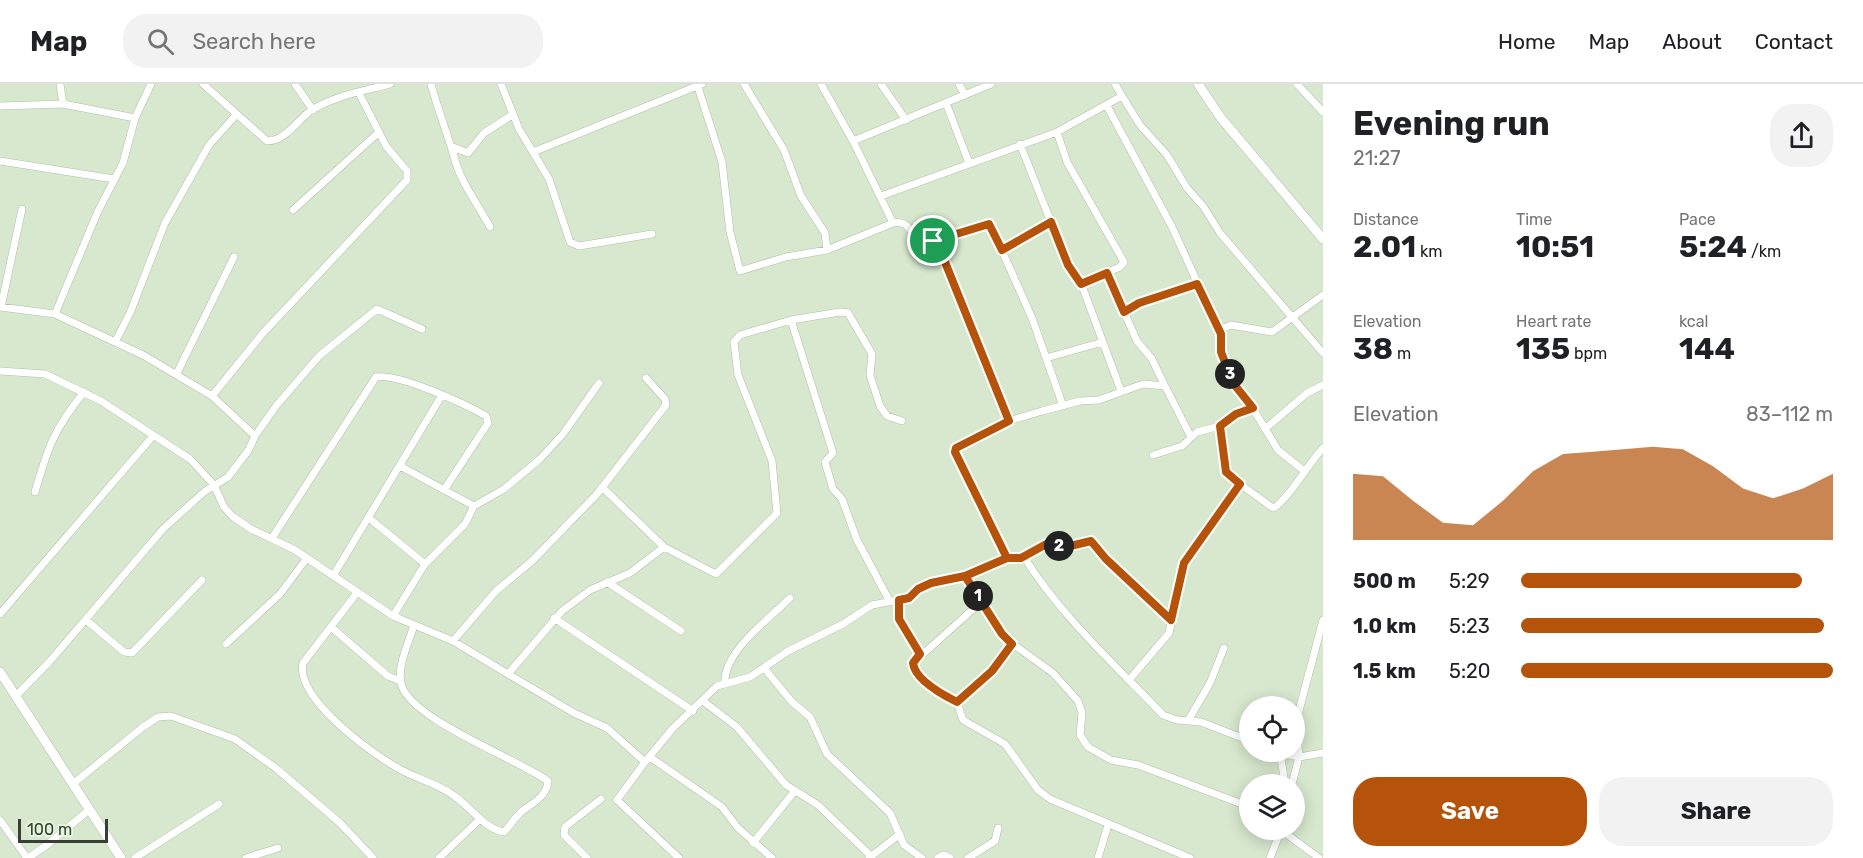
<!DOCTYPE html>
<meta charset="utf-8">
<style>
:root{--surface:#fff;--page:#f2f2f2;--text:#202124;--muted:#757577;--line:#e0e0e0;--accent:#b45309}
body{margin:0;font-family:Rubik,sans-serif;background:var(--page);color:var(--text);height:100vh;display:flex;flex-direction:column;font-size:22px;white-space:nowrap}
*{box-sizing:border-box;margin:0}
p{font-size:20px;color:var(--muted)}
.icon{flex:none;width:33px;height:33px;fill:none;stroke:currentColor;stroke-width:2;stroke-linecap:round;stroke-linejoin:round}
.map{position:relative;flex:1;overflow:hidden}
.side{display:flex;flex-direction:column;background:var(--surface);width:540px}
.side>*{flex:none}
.controls{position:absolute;left:1239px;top:612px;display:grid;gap:12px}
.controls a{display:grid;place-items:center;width:66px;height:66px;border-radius:50%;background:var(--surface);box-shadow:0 3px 15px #0003;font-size:30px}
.scale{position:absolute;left:18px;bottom:15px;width:90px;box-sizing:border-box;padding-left:6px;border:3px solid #383f34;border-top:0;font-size:16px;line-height:21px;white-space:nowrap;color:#383f34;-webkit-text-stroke:4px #e4f6db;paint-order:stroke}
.pin{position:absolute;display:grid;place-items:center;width:51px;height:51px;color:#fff;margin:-26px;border:3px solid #fff;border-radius:50%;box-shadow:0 2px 6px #0007}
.km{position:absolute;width:30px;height:30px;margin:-15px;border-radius:50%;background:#222;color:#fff;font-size:16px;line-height:30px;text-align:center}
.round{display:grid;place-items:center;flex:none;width:63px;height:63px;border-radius:24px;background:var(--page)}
.headline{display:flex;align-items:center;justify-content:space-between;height:102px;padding:0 30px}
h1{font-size:33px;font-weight:700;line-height:45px}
.metrics{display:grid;grid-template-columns:repeat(3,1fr);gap:9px;height:102px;padding:6px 30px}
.metrics div{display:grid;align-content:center}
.metrics b{font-size:30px;font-weight:700}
.metrics small{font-size:16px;font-weight:400}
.metrics p{font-size:16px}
.chart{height:168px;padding:12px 30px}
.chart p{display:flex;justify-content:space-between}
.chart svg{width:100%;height:108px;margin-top:6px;fill:var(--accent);opacity:.7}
.action{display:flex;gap:12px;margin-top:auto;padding:12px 30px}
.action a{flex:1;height:69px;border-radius:24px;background:var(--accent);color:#fff;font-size:24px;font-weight:700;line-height:69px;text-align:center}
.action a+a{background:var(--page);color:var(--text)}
ul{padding:0 30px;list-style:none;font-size:20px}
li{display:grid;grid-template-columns:96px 72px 1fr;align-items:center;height:45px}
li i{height:15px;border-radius:8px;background:var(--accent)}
header{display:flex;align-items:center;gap:36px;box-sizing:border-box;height:84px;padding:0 30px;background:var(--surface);border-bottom:2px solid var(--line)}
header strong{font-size:28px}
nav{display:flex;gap:33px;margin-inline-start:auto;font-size:21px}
.search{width:420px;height:54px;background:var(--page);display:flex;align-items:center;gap:15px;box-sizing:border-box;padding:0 21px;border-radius:24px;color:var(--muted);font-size:22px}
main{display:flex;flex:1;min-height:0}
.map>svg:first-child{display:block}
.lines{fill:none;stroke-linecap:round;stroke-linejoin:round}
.minor-casing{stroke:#afc0a6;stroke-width:8}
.tertiary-casing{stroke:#afc0a6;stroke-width:10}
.minor{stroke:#fff;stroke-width:7}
.tertiary{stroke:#fff;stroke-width:9}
.route-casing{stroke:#fff;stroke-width:12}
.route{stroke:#b45309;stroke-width:8}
</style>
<header>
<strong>Map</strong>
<div class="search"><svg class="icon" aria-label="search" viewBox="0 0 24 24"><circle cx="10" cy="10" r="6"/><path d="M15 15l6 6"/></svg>Search here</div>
<nav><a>Home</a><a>Map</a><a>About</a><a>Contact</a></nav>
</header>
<main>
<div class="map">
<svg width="1323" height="774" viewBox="0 0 1323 774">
<rect width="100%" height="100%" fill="#d7e8ce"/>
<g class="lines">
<defs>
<path id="minor" d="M60 0 63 20
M203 0 267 57C285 57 296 38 309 28 332 12 364 7 390 0
M295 0 313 26
M431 0C438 26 448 51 455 76 461 99 479 122 490 143
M501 0 519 45 549 95 570 158 579 162 652 150
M697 0 722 78 730 148 740 187 786 173 827 166 893 139
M744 0 784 66 801 112 825 149 827 166
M821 0 853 57 893 139C909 136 910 148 918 158L933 157 945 178 1009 337
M881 0 906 36
M959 0 965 11
M1297 0 1323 28
M1122 12 1140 41 1167 71 1187 104 1203 122 1220 149 1323 269
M946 19 969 79
M0 22 63 20 135 34
M1107 22 1172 143 1219 246
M1057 48 1067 78 1124 178 1120 183 1081 199
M853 57 991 0
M1020 60 1068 181 1081 199 1121 307
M453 63 468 69 484 49 512 31
M533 68 702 0
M0 77 114 95
M881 112 1057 48 1122 12 1115 0
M293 126 379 48
M933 157 986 140 991 142 1032 234 1063 322
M1002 166 1051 139
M1107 190 1137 257 1152 275 1164 300
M0 223 55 230 143 271 212 312 255 352
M1 223 22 125
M1124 228 1139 218 1197 200
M55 230 98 127 123 79 135 34 151 0
M791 236 833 369 825 378 833 405 842 415 857 456 889 516
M115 258 130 229 165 139 209 61 236 31
M1046 274 1103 258
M0 287 45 290 101 317 190 375 214 401 224 423 232 432 251 445 295 466 393 532 453 557 508 590 562 527 590 506 630 489 664 463 716 490 777 429 772 377 738 291 734 258 740 251 791 236 840 228 848 229 872 270 870 291 880 322 887 332 902 337
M177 289 234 173
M212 312 263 249 407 96V87L386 62 359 9
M1220 342 1225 382 1229 392 1273 424C1285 420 1311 376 1323 364
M1265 345 1307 309 1323 301
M1153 371 1182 362 1197 348 1220 342 1236 330 1253 324
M400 382 474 422
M1303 386 1278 366 1244 310 1233 299 1221 268 1219 246 1231 241 1272 248 1323 211
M602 403 664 463
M35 408C48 363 54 345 84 308
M369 434 425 480
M272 454 376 293C399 289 465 320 486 332L488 339 444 406
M1024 473C1060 531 1116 582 1163 631L1177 636 1201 638 1250 657
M1007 474 955 368 958 361 1009 337 1042 327 1080 317 1099 316 1143 300 1165 302 1191 353
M965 491 1006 555 1053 589 1078 617 1082 629 1080 651 1088 663 1111 676 1138 681 1250 723
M333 492 442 311
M607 498 681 547
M356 510 303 579C295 613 368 667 396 683 414 694 436 699 453 711 470 722 484 745 504 748 510 742 514 735 520 729 531 720 547 713 548 697 518 675 407 634 401 599 397 582 409 558 414 541
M899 516V535L920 570
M0 530 153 352
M393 532 425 480 465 440 474 422 504 405 540 375 563 350 599 299
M554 534 693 627
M86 536 124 568 132 569 202 496
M331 543 388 592 400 597
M453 557 496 507 532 477 597 410 666 321 665 315 646 294
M226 560 280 510 307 474
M1012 560 992 587 957 618 963 636 1005 660 1038 706 1050 715 1190 774
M764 584 792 618 810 633 827 670 890 729 904 761 922 774
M508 590 574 629 607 644 645 678 617 716 679 774
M1130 595 1169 549 1184 479 1240 400
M725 599C723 568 769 535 790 514
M16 612 50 577 163 445 204 408 228 393 248 367 255 352 276 322 319 272 377 225 422 245
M703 617 737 643 786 701 818 721 871 772
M957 618C943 611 915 596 913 579L981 518
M1189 635 1210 599 1224 564
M1275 668 1299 673 1296 638 1323 536
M1280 668 1285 700
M650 673 722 723 738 744 772 774
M645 678 673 644 717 602 750 593 788 567 843 540 872 521 909 514 918 505 931 499 965 491 1007 474H1021L1050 458 1057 459 1062 464 1087 457 1093 458 1106 475 1171 536
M74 699 143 643 158 633 171 632 235 655 277 685 340 739 373 774
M1292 700 1299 673 1323 669
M0 736 27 774
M1281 746 1319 774
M753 759 794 708
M28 774 47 761 90 725
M135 774 219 720
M246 774 278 764
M439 774 480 735
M587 774 564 751 565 743 601 715
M869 774 900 750
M938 774 944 771 950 774
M968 774 995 757 998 744
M1098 774 1108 741
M1270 774 1281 746"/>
<path id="tertiary" d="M1198 0 1221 34 1323 155
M0 588 121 774"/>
</defs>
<!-- minor casing -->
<use href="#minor" class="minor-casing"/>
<!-- tertiary casing -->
<use href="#tertiary" class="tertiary-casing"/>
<!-- minor -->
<use href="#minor" class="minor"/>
<!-- tertiary -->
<use href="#tertiary" class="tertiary"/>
</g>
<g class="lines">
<defs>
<path id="route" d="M933 157 945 178 1009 337 956 364 955 368 1007 474 965 492 1002 550 1012 560 992 587 957 618C943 611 915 596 913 579L920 570 899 535V516L909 514 918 505 931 499 965 492 1007 474H1021L1050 458 1057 459 1062 464 1091 457 1106 475 1171 536 1184 479 1240 400 1226 388 1220 342 1236 330 1253 324 1233 299 1221 268V250L1197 200 1139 219 1124 228 1107 189 1081 200 1068 181 1051 138 1002 166 989 140 933 157"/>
</defs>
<!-- route casing -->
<use href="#route" class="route-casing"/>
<!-- route -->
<use href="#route" class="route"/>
</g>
</svg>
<div class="controls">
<a><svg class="icon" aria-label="locate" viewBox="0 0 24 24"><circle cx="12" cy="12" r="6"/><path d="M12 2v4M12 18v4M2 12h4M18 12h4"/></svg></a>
<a><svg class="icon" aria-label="layers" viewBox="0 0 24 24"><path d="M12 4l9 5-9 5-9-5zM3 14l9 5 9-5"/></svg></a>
</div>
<div class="scale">100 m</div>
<div class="pin" style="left:933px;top:157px;background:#1e9e55"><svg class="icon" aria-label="arrive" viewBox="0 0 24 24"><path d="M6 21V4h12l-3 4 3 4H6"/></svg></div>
<b class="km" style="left:978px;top:512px">1</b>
<b class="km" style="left:1059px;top:462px">2</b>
<b class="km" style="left:1230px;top:290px">3</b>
</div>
<section class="side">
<div class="headline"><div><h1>Evening run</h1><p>21:27</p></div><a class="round"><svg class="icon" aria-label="share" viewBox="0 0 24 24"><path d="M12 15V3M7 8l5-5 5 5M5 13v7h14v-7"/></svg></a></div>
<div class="metrics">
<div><p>Distance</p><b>2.01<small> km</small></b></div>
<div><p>Time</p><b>10:51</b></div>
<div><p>Pace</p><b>5:24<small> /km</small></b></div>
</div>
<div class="metrics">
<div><p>Elevation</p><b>38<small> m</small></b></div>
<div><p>Heart rate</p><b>135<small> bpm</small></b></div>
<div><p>kcal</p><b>144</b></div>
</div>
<div class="chart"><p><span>Elevation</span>83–112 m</p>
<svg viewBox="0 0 160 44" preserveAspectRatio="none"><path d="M0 44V17L10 18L20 28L30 37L40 38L50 28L60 16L70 9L80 8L90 7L100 6L110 7L120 14L130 23L140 27L150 23L160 17V44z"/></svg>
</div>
<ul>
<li><b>500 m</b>5:29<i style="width:90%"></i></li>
<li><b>1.0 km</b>5:23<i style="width:97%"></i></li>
<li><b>1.5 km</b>5:20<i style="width:100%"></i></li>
</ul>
<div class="action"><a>Save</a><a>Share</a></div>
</section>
</main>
